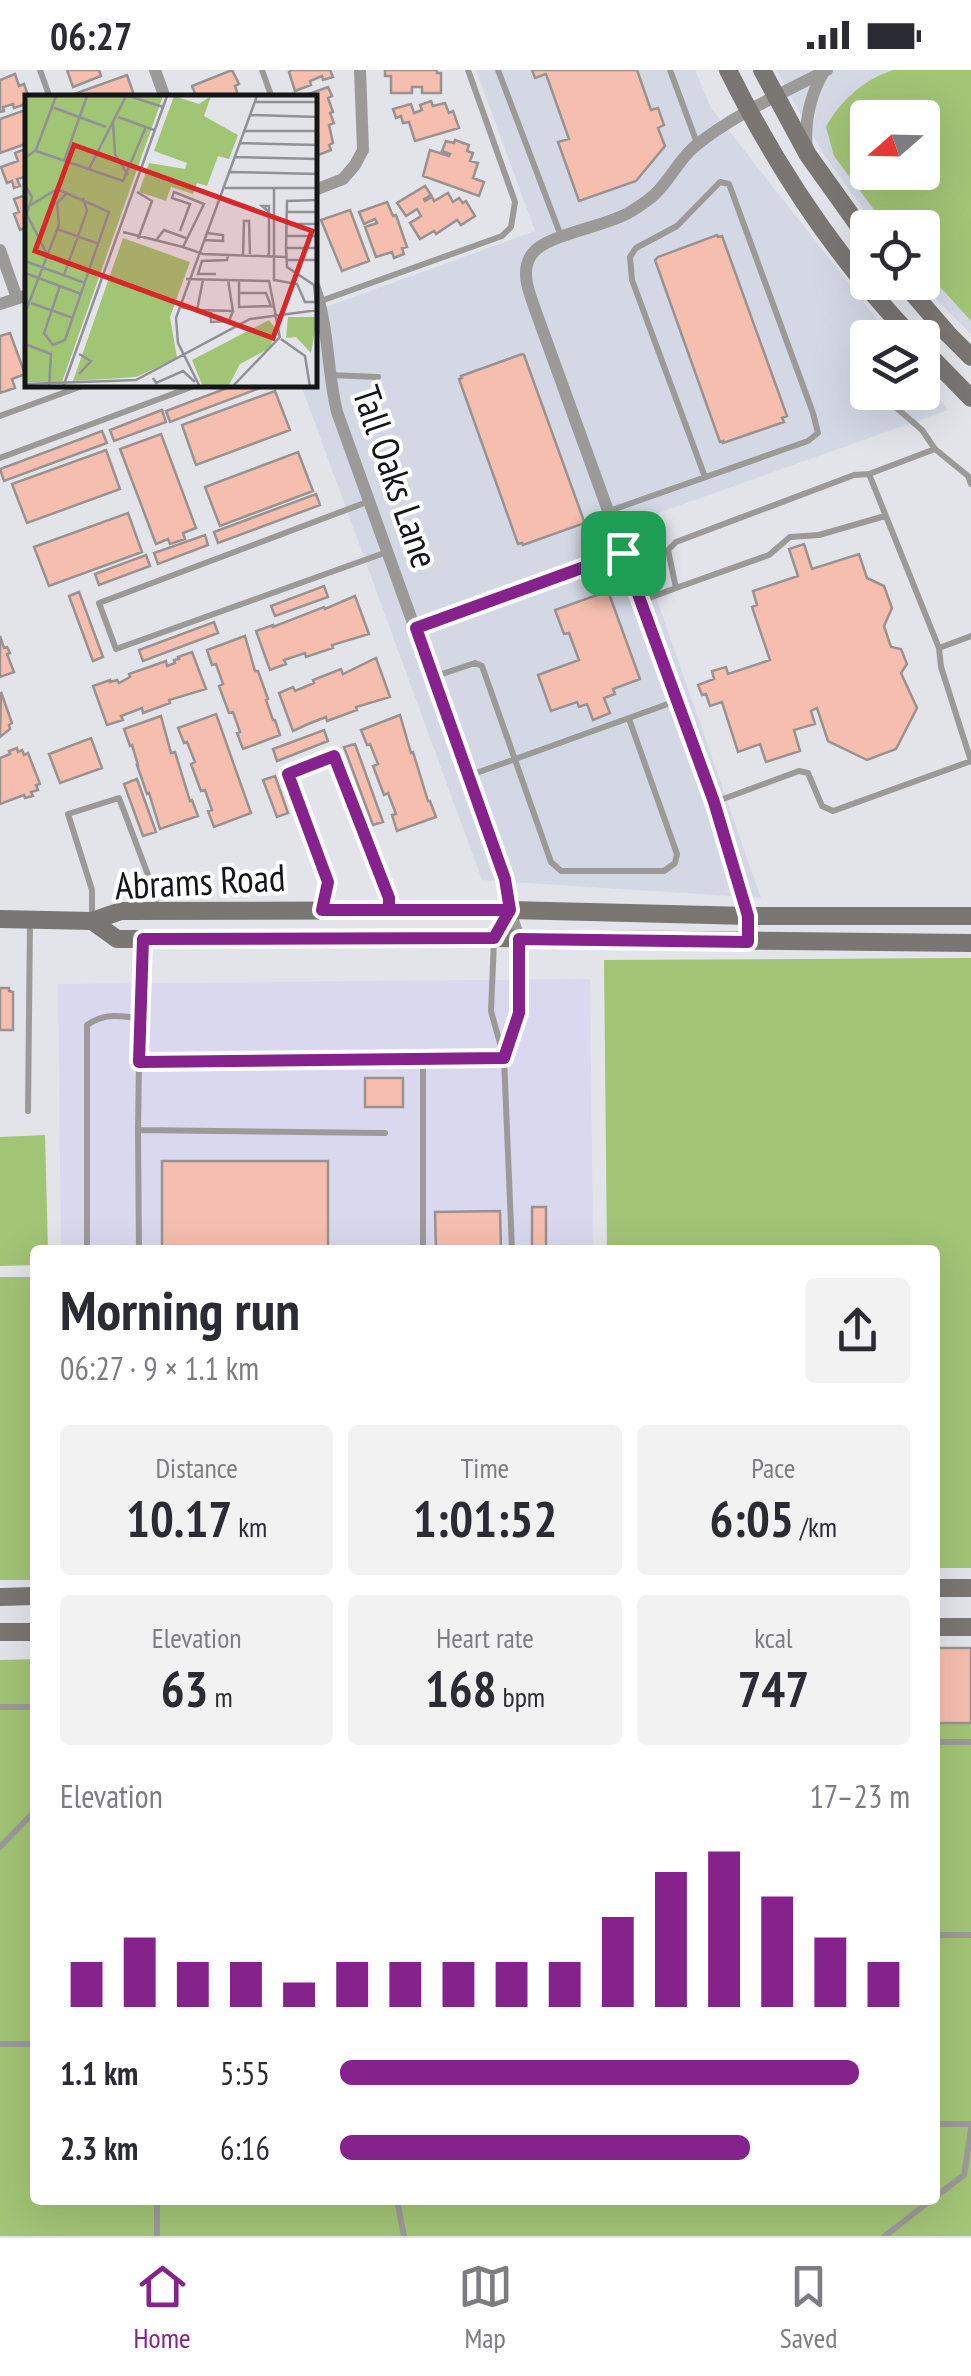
<!DOCTYPE html>
<meta charset="utf-8">
<style>
:root{--surface:#fff;--page:#f2f2f3;--text:#2b2b33;--muted:#7c7c81;--line:#e1e1e2;--accent:#86228b}
body{margin:0;font-family:"PT Sans Narrow",sans-serif;background:var(--page);color:var(--text);height:100vh;display:flex;flex-direction:column;font-size:38px;white-space:nowrap}
*{box-sizing:border-box;margin:0}
p{font-size:32px;color:var(--muted)}
.icon{flex:none;width:55px;height:55px;fill:none;stroke:currentColor;stroke-width:2;stroke-linecap:round;stroke-linejoin:round}
.map{position:relative;flex:1;overflow:hidden}
.drawer{position:absolute;left:30px;top:1175px;width:910px;height:960px;display:flex;flex-direction:column;background:var(--surface);border-radius:10px;box-shadow:0 10px 40px #0002}
.drawer>*{flex:none}
.needle{width:65px;rotate:250deg}
.controls{position:absolute;left:850px;top:30px;display:grid;gap:20px}
.controls a{display:grid;place-items:center;width:90px;height:90px;border-radius:10px;background:var(--surface);box-shadow:0 10px 40px #0002;font-size:50px}
.pin{position:absolute;display:grid;place-items:center;width:85px;height:85px;color:#fff;margin:-42px;border-radius:20px;box-shadow:0 5px 15px #0006}
.round{display:grid;place-items:center;flex:none;width:105px;height:105px;border-radius:10px;background:var(--page)}
.headline{display:flex;align-items:center;justify-content:space-between;height:170px;padding:0 30px}
h1{font-size:55px;font-weight:800;line-height:75px}
.metrics{display:grid;grid-template-columns:repeat(3,1fr);gap:15px;height:170px;padding:10px 30px}
.metrics div{display:grid;align-content:center;border-radius:10px;background:var(--page);text-align:center}
.metrics b{font-size:50px;font-weight:800}
.metrics small{font-size:28px;font-weight:400}
.metrics p{font-size:28px}
.chart{height:280px;padding:20px 30px}
.chart p{display:flex;justify-content:space-between}
.chart svg{width:100%;height:180px;margin-top:10px;stroke:var(--accent);stroke-width:6}
ul{padding:0 30px;list-style:none;font-size:32px}
li{display:grid;grid-template-columns:160px 120px 1fr;align-items:center;height:75px}
li i{height:25px;border-radius:12px;background:var(--accent)}
.status{display:flex;justify-content:space-between;align-items:center;height:70px;padding:0 50px;background:var(--surface);direction:ltr}
.status svg{height:28px;fill:currentColor}
.tab-bar{display:flex;justify-content:space-around;align-items:center;height:140px;border-top:2px solid var(--line);background:var(--surface);font-size:28px;color:var(--muted)}
.tab-bar a{display:grid;justify-items:center;gap:5px}
.tab-bar .on{color:var(--accent)}
.map>svg:first-child{display:block}
.built{fill:#d4d8e5;fill-rule:evenodd}
.industrial{fill:#dad8ee}
.green{fill:#a2c475;fill-rule:evenodd}
.building{fill:#f5beaf;stroke:#999290;stroke-width:2.5}
.lines{fill:none;stroke-linecap:round;stroke-linejoin:round}
.service{stroke:#9c9a98;stroke-width:6}
.minor{stroke:#9c9a98;stroke-width:12}
.secondary{stroke:#7a7674;stroke-width:18}
.route-casing{stroke:#fff;stroke-width:20}
.route{stroke:#86228b;stroke-width:12}
.labels{text-anchor:middle;stroke-width:8;stroke-linejoin:round;paint-order:stroke}
.street-label{font-size:38px;fill:#141517;stroke:#fff}
.inset-road{fill:none;stroke:#909196;stroke-width:2.5}
.view{fill:#d62828;fill-opacity:0.15;stroke:#d62828;stroke-width:5}
.inset-edge{fill:none;stroke:#141517;stroke-width:5}
</style>
<div class="status"><b>06:27</b><svg viewBox="0 0 49 12"><path d="M0 12V9h3v3zM5 12V6h3v6zM10 12V3h3v9zM15 12V0h3v12zM26 1h20v11H26zM47 4h2v5h-2z"/></svg></div>
<div class="map">
<svg width="971" height="2166" viewBox="0 0 971 2166">
<rect width="100%" height="100%" fill="#e2e4ea"/>
<!-- built -->
<path class="built" d="M476 0H695L711 38 891 267 868 268V322H922L923 307 948 340 630 453 761 828 482 810 301 315H315V241L535 161Z
M776 0H971V264L920 213 922 212V158L876 157 822 82ZM868 48H922V102H868Z"/>
<!-- industrial -->
<path class="industrial" d="M590 909 593 1180H61L58 914Z"/>
<!-- green -->
<path class="green" d="M894 0H971V251L923 198 922 158 887 157 834 86 826 57C839 32 865 8 894 0ZM868 48H922V102H868Z
M971 888V1498H935V1180H607L604 890Z
M45 1065 48 1180H35V1195L0 1196V1067Z
M0 1207H35V1510H0Z
M971 1581V2166H0V1590L35 1589V2130H935V1582Z"/>
<!-- building -->
<path class="building" d="M67 0H99L101 6 73 17Z
M232 0 239 14 235 16 239 28H197L192 16Z
M291 0H330L333 7 323 10 322 6 310 11 311 15 295 21 289 2Z
M385 0H437V3H441V23H422V17H412V23H391V6H385Z
M532 0H637L651 40 658 38 664 55 658 58 665 76 636 111 579 131 558 72 569 69 546 4 535 8Z
M15 4 19 16 24 14 29 28H28V33L14 38 13 34 3 37 4 41 0 42V10Z
M127 5 135 28H75L74 24Z
M328 17 332 26 328 28 333 42 330 43 334 53 329 55 333 73 329 75 331 80 316 86 315 28H298Z
M431 31 433 36 445 33 449 43 453 41 459 58 415 71 409 52 403 53 401 46 396 48 393 39 411 34 414 43 422 40 420 35Z
M28 39V73L0 83V49Z
M455 70 469 75 467 81 473 83 470 91 478 93 473 108 484 112 479 126 423 106 430 80 449 86 450 84 442 81 446 71 454 73Z
M28 78V106L17 109 20 116 14 118 12 111 7 113 1 97 18 91 15 83Z
M425 116 431 125 424 129 425 131 432 127 434 131 448 123 453 132 459 128 463 133 466 131 475 146 461 155 457 150 436 164 434 161 420 169 410 153 421 146 417 139 406 146 397 133Z
M28 120V157L20 160 14 144 19 142 14 129 26 125 24 122Z
M387 132 393 146 396 145 407 177 402 178 404 184 394 188 392 182 376 187 365 157 377 153 375 149 364 154 359 142Z
M350 140 369 191 342 201 321 150Z
M717 165 718 167 722 166 787 346 782 348 784 352 723 373V371L720 372 655 190 658 187Z
M10 263 25 304 12 309 15 318 0 323V266Z
M522 284 524 285 584 451 582 454 523 475 522 473 518 474 459 309 462 308 461 306Z
M235 315H268L170 352 166 341Z
M275 321 290 360 196 395 182 355Z
M162 340 166 352 114 371 110 360Z
M102 361 107 373 4 411 0 399Z
M161 364 196 458 183 463 185 469 170 474 168 469 156 474 120 379Z
M106 380 120 419 27 453 12 414Z
M298 382 313 421 220 456 205 417Z
M316 424 320 435 218 473 214 462Z
M128 443 142 482 49 516 34 477Z
M205 465 208 475 158 494 154 483Z
M804 474 812 499 859 484 867 508 884 516 892 538 884 556 891 577 901 579 907 594 901 603 917 638 896 679 867 690 828 671 817 638 811 641 815 654 794 660 800 681 766 692 760 674 738 682 722 632 710 636 706 624 702 625 698 615 714 609 712 601 726 597 728 604 770 590 752 537 757 535 753 521 798 506 789 479Z
M146 485 150 496 99 515 95 504Z
M324 516 328 527 275 546 271 536Z
M608 521 640 609 613 619 615 624 604 628 610 643 593 650 587 634 579 637 577 632 551 641 538 605 579 590 569 563 564 564 555 540Z
M79 522 103 587 93 591 69 526Z
M355 526 369 564 332 575 333 578 306 587 305 583 284 590 286 594 270 600 256 561 273 555V557L324 537 325 539Z
M214 552 218 563 143 591 139 580Z
M0 566 4 578 7 577 10 583 7 584 14 602 0 607Z
M245 566 255 601H258L268 629 266 630 273 650H275L280 665 243 679 237 663 240 662 233 642 229 643 219 616 223 614 216 594 212 595 207 580Z
M192 582 206 619 169 630 170 633 143 643 142 638 121 646 123 650 107 655 93 616 110 610V612L117 610 119 613 130 607 129 604 166 591 167 596 175 593 174 590 179 589 178 587Z
M376 588 390 627 356 637 357 640 327 651 326 647 308 654 293 661 279 623 293 617 295 621 314 613 313 610 341 599 343 604Z
M1 622 12 653 9 655 10 659 0 667Z
M216 644 251 743 214 757 208 741 212 740 205 720 201 721 191 694 195 692 187 672 184 673 178 658Z
M400 645 411 683 413 682 428 731H430L436 747 397 761 392 745 396 744 388 723 384 725 373 696 378 694 370 674 367 675 361 660Z
M161 646 171 683 175 682 190 731 192 730 198 746 160 759 149 723 147 724 137 695H138L132 675 130 676 124 659Z
M324 660 328 671 277 691 273 679Z
M91 668 102 698 60 713 49 684Z
M355 674 383 752 373 755 344 677Z
M17 678 18 682 22 680 24 685 28 683 40 714 36 715 38 720 31 722 33 726 25 728 24 725 0 734V688L10 684 9 681Z
M275 706 288 743 277 747 263 710Z
M137 709 156 762 143 766 124 714Z
M0 918H9V921L13 922V960H0Z
M365 1008H403V1037H365Z
M162 1091H328V1180H162Z
M162 1091H328V1180H162Z
M532 1137H546V1180H532Z
M500 1141 501 1180H436L435 1142Z
M935 1578H971V1653H935Z"/>
<g class="lines">
<!-- service -->
<path class="service" d="M40 0 50 28
M262 0 272 28
M498 0 561 166
M670 0 697 73
M318 232 502 166 511 157 515 132 468 0
M330 305 378 307
M866 311 868 313
M878 322 922 360 935 379
M0 346 85 315
M0 388 197 315
M869 404 935 379 968 406 971 414
M367 432 99 533 116 579 387 482
M609 441 808 371 818 363 813 343 729 114 720 112 677 156 636 178 630 187 632 210 705 407
M676 518 769 485 790 467 819 465 885 446
M641 531 676 518 668 480 676 472 854 405 869 404 939 578 941 597 971 691 833 741 822 736 808 703 799 701 715 732
M417 558 621 483
M939 578 971 566
M433 607 475 593 482 596 551 792 561 801H664L675 793 677 784 629 649
M468 706 676 631
M322 839 327 812 288 704 334 686 389 828V837
M92 850V820L68 744 119 728 156 826 155 840
M494 870 491 941 504 988 512 1180
M141 949 143 871
M505 986 519 943V871
M423 989V1180
M28 1041 30 851
M138 1060 139 992
M87 1180V955C104 943 121 945 141 949L139 992 504 988
M139 1180 138 1060 385 1063
M0 1637H35
M935 1672H971
M0 1777 35 1741
M935 1865H971
M0 1974H35
M935 2054H971
M935 2127 964 2105 971 2059
M157 2130V2166
M397 2130 404 2166
M511 2130H519
M885 2166 931 2130"/>
<!-- minor -->
<path class="minor" d="M155 0 165 28
M807 80C804 52 809 28 823 3
M315 120 343 109 355 95 363 80 360 0
M0 180 17 228
M315 218C329 258 327 301 337 342L505 809 510 840 519 869
M0 234 28 225
M748 872 749 846 714 733 536 242C530 224 519 202 532 184 546 164 606 157 630 142 638 137 648 131 655 124 670 110 678 91 694 77 733 45 783 23 827 0"/>
<!-- secondary -->
<path class="secondary" d="M728 0C776 97 837 189 913 268
M762 0 808 85 868 169
M903 212 948 264 971 287
M922 278 971 328
M0 849 92 851 121 841 510 840 749 846H971
M92 851 117 869 494 868 971 873
M935 1518H971
M0 1527 35 1526
M935 1557H971
M0 1562H35"/>
</g>
<g class="lines">
<defs>
<path id="route" d="M623 483 416 558 505 809 510 840H389V828L334 686 288 704 328 812 322 840H510L494 868 143 869 139 992 504 988 519 943V869L748 872V846L714 732 623 483"/>
</defs>
<!-- route casing -->
<use href="#route" class="route-casing"/>
<!-- route -->
<use href="#route" class="route"/>
</g>
<g class="labels">
<!-- street labels -->
<g class="street-label">
<text transform="translate(395 407) rotate(71)" y="13">Tall Oaks Lane</text>
<text transform="translate(200 812) rotate(-3)" y="13">Abrams Road</text>
</g>
</g>
<!-- overview -->
<g transform="translate(25 25)">
<rect width="292" height="292" fill="#e2e4ea"/>
<path d="M0 1H138L37 287H0ZM149 1 174 9 186 1 179 21 213 40 204 64 193 61 182 91 172 88 168 99 146 92 141 106 114 97 124 68 160 74 162 68 129 56ZM98 143 165 167 145 222 152 263 111 282 48 286ZM263 222H292L286 258 271 242 261 243ZM244 225 251 234 245 253 215 269 203 292H178L167 265Z" fill="#a2c475"/>
<path class="inset-road" d="M104 1 138 12M230 7H293M27 12 81 32M225 20 293 22M93 22 129 35M88 26 90 59 103 80M219 36H293M214 48 293 50M11 56 98 86 121 32M209 62 293 64M0 63 11 55 31 1M39 66 62 1M64 74 101 1M203 77 293 79M0 90 7 102 0 125M200 93H293M249 93V185L272 189 280 207H292M112 97 127 106 113 144M6 110 32 94 84 117 40 245 28 250 19 238 35 191M261 117H293M2 120 23 161M261 129H293M32 134 74 149M155 136 165 109 147 103 149 97 179 109 158 152M98 137 158 152M261 141H293M132 144 139 135 161 143M179 145 198 146V140L182 138M158 152 178 159 261 162M261 153H293M218 160 219 126H224L225 159M243 161 244 158V111H237L244 117M261 165H293M0 166 60 188M0 178 56 199M191 179H173L177 166 202 165 203 160M39 180 62 116 58 103M161 184 244 186 255 243M214 198H241L246 211 214 212V186M6 208 48 223M155 212 172 215 178 185M172 215 208 216 203 185M186 216V227L204 226 208 216M292 217 289 190 262 172 261 153 262 106 293 105M0 218 34 130 32 108 43 97M256 244 280 261 285 292M0 249 26 259 24 292M54 259 66 266 54 279M128 283 131 288 158 276 170 287M0 289 111 285 225 224 293 215M38 292 142 1M175 292 153 248 151 223 232 1M207 292 255 242"/>
<path class="view" d="M49 50 287 136 248 243 10 156Z"/>
<rect width="292" height="292" class="inset-edge"/>
</g>
</svg>
<div class="controls">
<a><svg class="needle" viewBox="-14 -14 28 28"><path d="M0-13l5 13h-10z" fill="#e53935"/><path d="M0 13l5-13h-10z" fill="#7c7c81"/></svg></a>
<a><svg class="icon" aria-label="locate" viewBox="0 0 24 24"><circle cx="12" cy="12" r="6"/><path d="M12 2v4M12 18v4M2 12h4M18 12h4"/></svg></a>
<a><svg class="icon" aria-label="layers" viewBox="0 0 24 24"><path d="M12 4l9 5-9 5-9-5zM3 14l9 5 9-5"/></svg></a>
</div>
<div class="pin" style="left:623px;top:483px;background:#1e9e55"><svg class="icon" aria-label="arrive" viewBox="0 0 24 24"><path d="M6 21V4h12l-3 4 3 4H6"/></svg></div>
<section class="drawer">
<div class="headline"><div><h1>Morning run</h1><p>06:27 · 9 × 1.1 km</p></div><a class="round"><svg class="icon" aria-label="share" viewBox="0 0 24 24"><path d="M12 15V3M7 8l5-5 5 5M5 13v7h14v-7"/></svg></a></div>
<div class="metrics">
<div><p>Distance</p><b>10.17<small> km</small></b></div>
<div><p>Time</p><b>1:01:52</b></div>
<div><p>Pace</p><b>6:05<small> /km</small></b></div>
</div>
<div class="metrics">
<div><p>Elevation</p><b>63<small> m</small></b></div>
<div><p>Heart rate</p><b>168<small> bpm</small></b></div>
<div><p>kcal</p><b>747</b></div>
</div>
<div class="chart"><p><span>Elevation</span>17–23 m</p>
<svg viewBox="0 0 160 44" preserveAspectRatio="none"><path d="M5 44V33M15 44V27M25 44V33M35 44V33M45 44V38M55 44V33M65 44V33M75 44V33M85 44V33M95 44V33M105 44V22M115 44V11M125 44V6M135 44V17M145 44V27M155 44V33"/></svg>
</div>
<ul>
<li><b>1.1 km</b>5:55<i style="width:91%"></i></li>
<li><b>2.3 km</b>6:16<i style="width:72%"></i></li>
</ul>
</section>
</div>
<nav class="tab-bar">
<a class="on"><svg class="icon" aria-label="home" viewBox="0 0 24 24"><path d="M3 11l9-7 9 7M6 9v11h12V9"/></svg>Home</a>
<a><svg class="icon" aria-label="map" viewBox="0 0 24 24"><path d="M3 6l6-2 6 2 6-2v14l-6 2-6-2-6 2zM9 4v14M15 6v14"/></svg>Map</a>
<a><svg class="icon" aria-label="saved" viewBox="0 0 24 24"><path d="M7 4h10v16l-5-4-5 4z"/></svg>Saved</a>
</nav>
